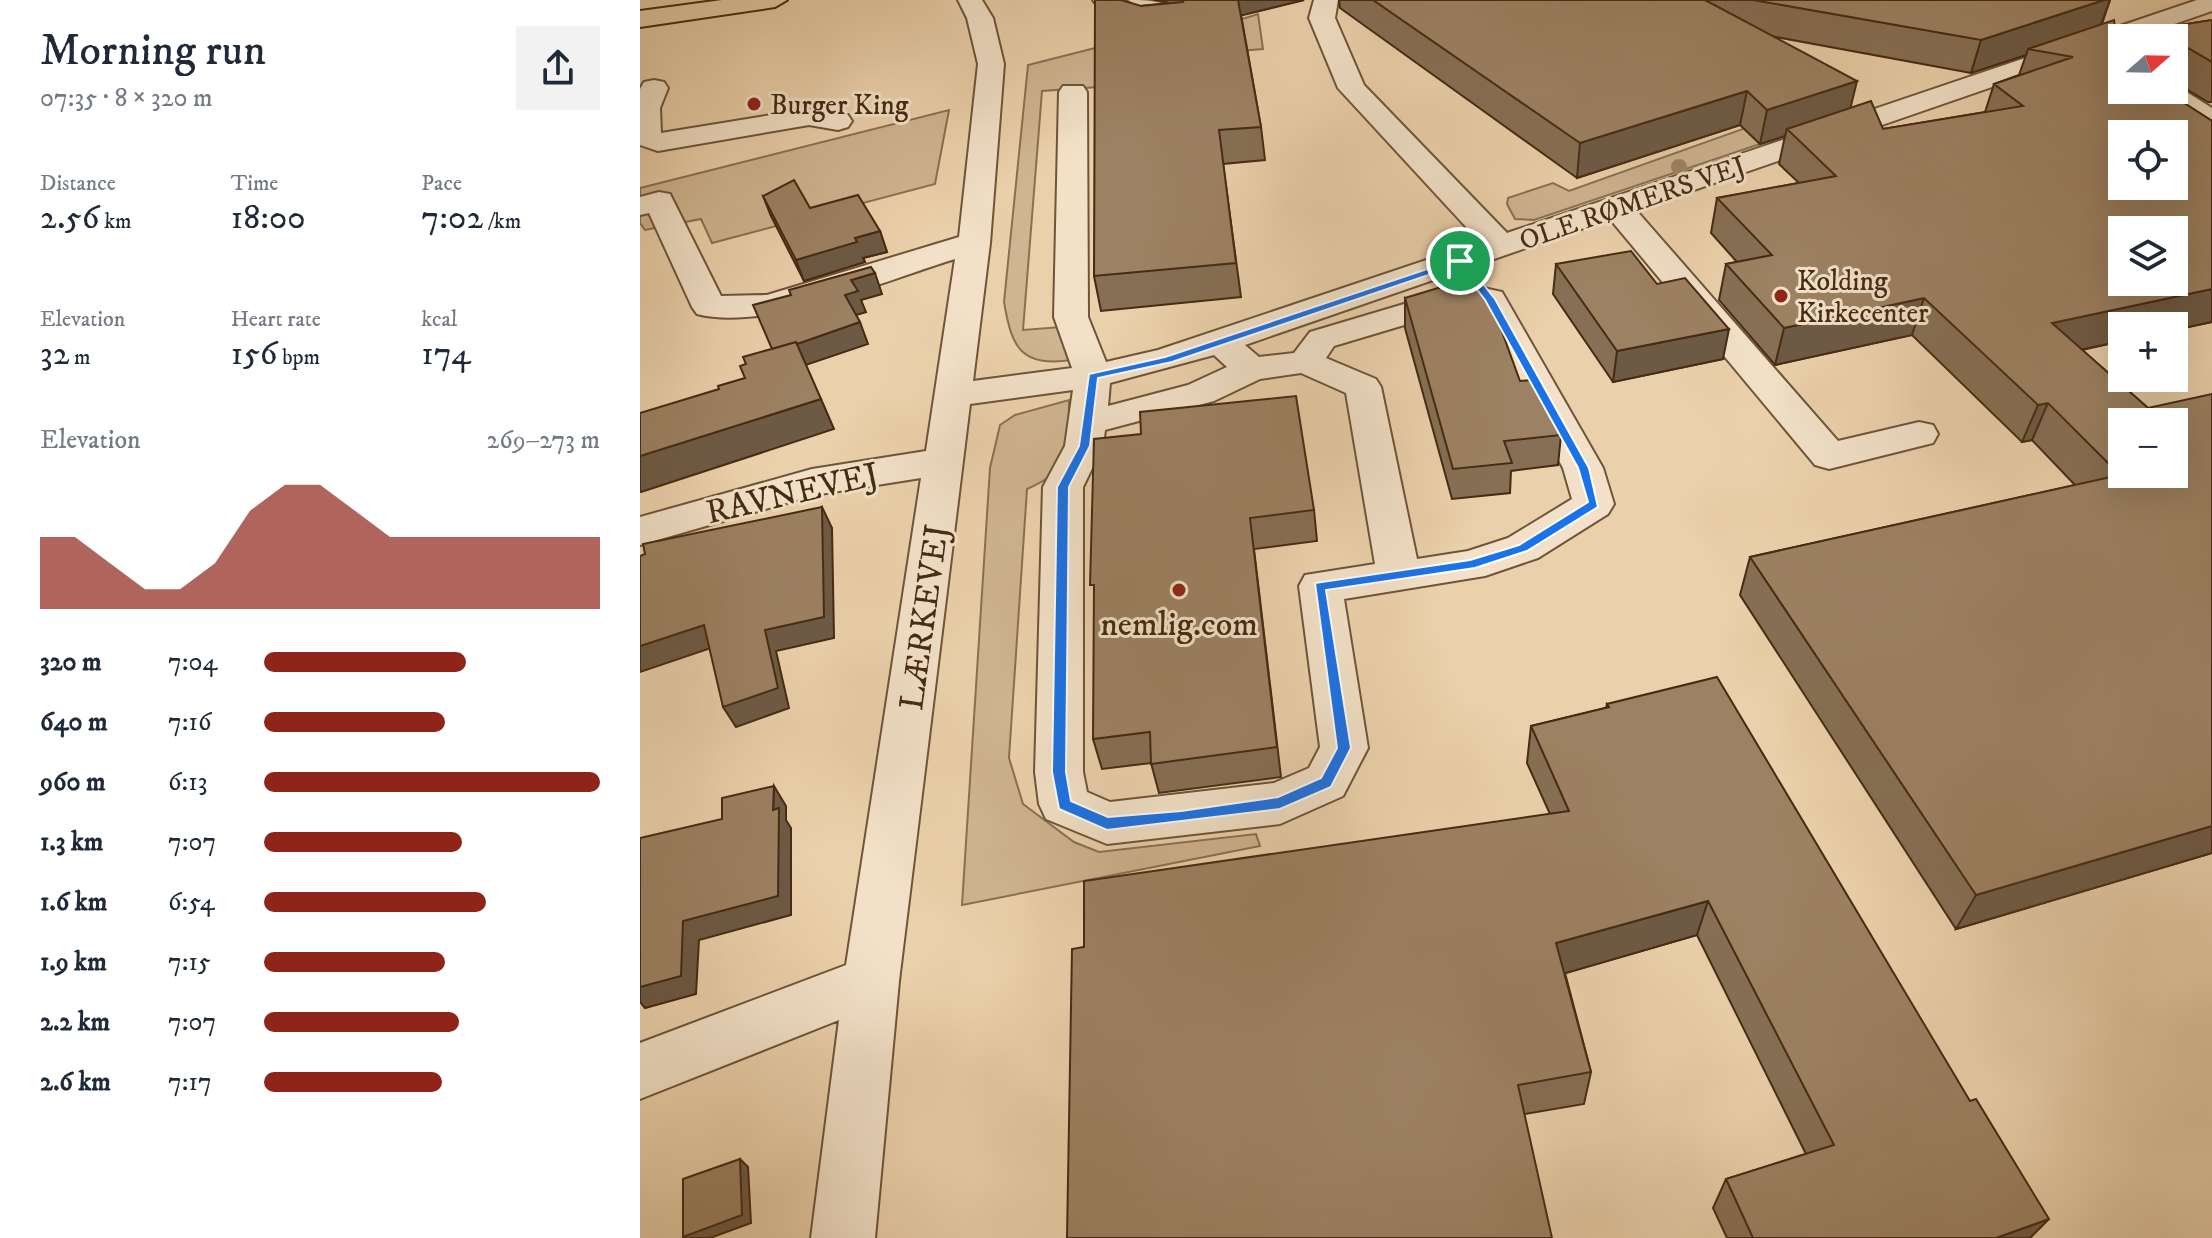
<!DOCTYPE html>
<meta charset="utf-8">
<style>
:root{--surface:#fff;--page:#f2f2f3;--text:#1f2937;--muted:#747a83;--accent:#8f2418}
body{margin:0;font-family:"IM FELL DW Pica",serif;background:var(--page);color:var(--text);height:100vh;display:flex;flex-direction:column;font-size:30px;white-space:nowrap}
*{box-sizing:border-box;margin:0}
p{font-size:26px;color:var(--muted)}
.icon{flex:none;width:44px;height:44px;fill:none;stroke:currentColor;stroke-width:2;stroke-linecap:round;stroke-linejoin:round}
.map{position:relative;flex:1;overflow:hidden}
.drawer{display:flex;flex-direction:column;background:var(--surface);width:640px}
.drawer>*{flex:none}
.needle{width:52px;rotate:70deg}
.buttons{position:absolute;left:1468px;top:24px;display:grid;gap:16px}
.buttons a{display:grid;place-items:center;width:80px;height:80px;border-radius:0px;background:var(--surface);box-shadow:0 8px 32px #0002;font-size:40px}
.pin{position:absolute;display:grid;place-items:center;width:68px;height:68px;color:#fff;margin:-34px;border:4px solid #fff;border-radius:50%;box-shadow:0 2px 8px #0007}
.round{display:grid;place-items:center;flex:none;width:84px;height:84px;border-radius:0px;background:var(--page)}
.overview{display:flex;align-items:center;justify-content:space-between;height:136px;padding:0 40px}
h1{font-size:44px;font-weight:600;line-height:60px}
.figures{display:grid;grid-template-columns:repeat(3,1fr);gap:12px;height:136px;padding:8px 40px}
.figures div{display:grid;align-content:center}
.figures b{font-size:34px;font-weight:600}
.figures small{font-size:22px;font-weight:400}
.figures p{font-size:22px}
.chart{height:224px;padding:16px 40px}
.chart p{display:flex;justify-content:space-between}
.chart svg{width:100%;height:144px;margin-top:8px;fill:var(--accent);opacity:.7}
ul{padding:0 40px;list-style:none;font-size:26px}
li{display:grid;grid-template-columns:128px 96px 1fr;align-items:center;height:60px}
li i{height:20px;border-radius:10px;background:var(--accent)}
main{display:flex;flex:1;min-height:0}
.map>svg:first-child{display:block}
.green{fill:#cfb591;stroke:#8a7052;stroke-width:2}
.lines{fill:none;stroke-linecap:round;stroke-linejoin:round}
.minor-casing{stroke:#6f5439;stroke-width:4}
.major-casing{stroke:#462a13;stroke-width:4}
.minor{fill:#f2e1c8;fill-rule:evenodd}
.major{fill:#ebd1ab;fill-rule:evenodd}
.tree{fill:#9f8565}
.wall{fill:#866f54;stroke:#462a13;stroke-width:2;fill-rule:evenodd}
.shaded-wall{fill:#6d5a45;stroke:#462a13;stroke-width:2}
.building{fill:#9c8162;stroke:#462a13;stroke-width:2;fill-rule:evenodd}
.route{fill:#1a73e8;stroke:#fff;stroke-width:2;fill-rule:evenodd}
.poi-dot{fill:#8f2418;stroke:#f2e1c8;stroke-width:3}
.labels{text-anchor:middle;stroke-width:6;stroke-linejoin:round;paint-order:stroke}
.far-poi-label{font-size:28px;fill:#462a13;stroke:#f2e1c8;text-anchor:start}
.far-street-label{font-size:28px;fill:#462a13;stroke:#f2e1c8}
.street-label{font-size:34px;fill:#462a13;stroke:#f2e1c8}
.poi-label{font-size:34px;fill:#462a13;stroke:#f2e1c8}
</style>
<main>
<section class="drawer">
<div class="overview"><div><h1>Morning run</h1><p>07:35 · 8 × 320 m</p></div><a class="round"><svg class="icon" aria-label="share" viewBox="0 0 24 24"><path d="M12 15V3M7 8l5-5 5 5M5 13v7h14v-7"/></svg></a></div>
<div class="figures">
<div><p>Distance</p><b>2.56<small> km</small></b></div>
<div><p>Time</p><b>18:00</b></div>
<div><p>Pace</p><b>7:02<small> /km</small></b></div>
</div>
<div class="figures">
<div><p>Elevation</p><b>32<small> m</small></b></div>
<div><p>Heart rate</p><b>156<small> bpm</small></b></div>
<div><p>kcal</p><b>174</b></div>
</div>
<div class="chart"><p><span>Elevation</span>269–273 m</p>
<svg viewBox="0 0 160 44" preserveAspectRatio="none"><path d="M0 44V22L10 22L20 30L30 38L40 38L50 30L60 14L70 6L80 6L90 14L100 22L110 22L120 22L130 22L140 22L150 22L160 22V44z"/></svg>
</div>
<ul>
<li><b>320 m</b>7:04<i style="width:60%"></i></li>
<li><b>640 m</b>7:16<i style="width:54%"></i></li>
<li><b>960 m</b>6:13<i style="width:100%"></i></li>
<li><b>1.3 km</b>7:07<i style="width:59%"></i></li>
<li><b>1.6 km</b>6:54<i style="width:66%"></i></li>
<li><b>1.9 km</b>7:15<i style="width:54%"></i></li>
<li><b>2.2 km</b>7:07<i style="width:58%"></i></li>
<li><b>2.6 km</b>7:17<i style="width:53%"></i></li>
</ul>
</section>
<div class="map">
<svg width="1572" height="1238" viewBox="0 0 1572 1238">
<rect width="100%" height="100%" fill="#ebd1ab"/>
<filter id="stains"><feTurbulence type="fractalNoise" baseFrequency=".0025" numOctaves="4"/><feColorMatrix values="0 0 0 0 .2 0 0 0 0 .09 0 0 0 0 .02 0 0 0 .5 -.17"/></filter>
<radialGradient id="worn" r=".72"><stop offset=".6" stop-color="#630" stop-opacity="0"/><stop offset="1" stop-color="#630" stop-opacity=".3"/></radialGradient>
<!-- green -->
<path class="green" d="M618 14 623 49 459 62 458 87 402 91 383 330 421 327 433 360C381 367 372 349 364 302L388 65 455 48 538 39Z
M1173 104 1197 118 894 220 875 219 867 204 868 198 913 183 929 191Z
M309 110 295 184 72 243 61 219 5 230 0 223V188Z
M429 400C428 446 435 469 387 489L369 758 383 804 434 842 459 852 616 834 620 846 322 905 350 468 360 425 375 415Z"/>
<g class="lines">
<defs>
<path id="minor" d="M318 0H342L353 18 364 64 350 243 333 381 432 368 414 317 419 92 423 86H443L447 92 448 317 466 362 518 350 840 242 698 88 669 18 674 0H698L695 18 724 85 867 233 1557 0H1572V11L1494 38H1482V42L996 210 1198 441 1279 422 1293 425 1298 434 1293 443 1189 469 1175 465 970 219 605 345 619 357 654 353 670 332 818 288 830 285 862 292 963 468 974 504 968 514 898 558 845 576 704 599 728 748 703 796 640 824 467 844 406 819 399 804 395 772 403 487 425 446 433 390 330 404 259 981 235 1238H171L199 1020 0 1099V1043L206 965 281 478 174 495 0 545V517L172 469 286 451 315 259C246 280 126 332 57 314L52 307 9 213 0 215V197L19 192 30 194 81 296 127 295 319 237 338 64 327 18ZM831 305 837 307 923 468 932 499 868 538 828 551 777 559 741 387 736 379 686 358 694 346ZM574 355 587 367 548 385 468 406 470 383ZM661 373 706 393 735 564 665 575 659 586 680 747 669 768 634 783 470 802 447 792 443 772V487L463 446 465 430 574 401 620 379Z
M453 0C460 0 472 0 479 0 495 5 499 20 519 20L488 0C516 0 532 1 550 25L546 30C509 40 476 33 453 0Z
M14 80 24 82 28 88 20 108 21 133 169 109 208 115 212 121 208 127 198 130 169 125 18 151 0 145V89L4 82Z
M1534 84 1572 108V129L1562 126 1512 90H1534Z"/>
<path id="major" d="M82 0H147L135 7 0 27V11Z"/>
</defs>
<!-- minor casing -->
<use href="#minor" class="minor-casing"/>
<!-- major casing -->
<use href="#major" class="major-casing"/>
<!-- minor -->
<use href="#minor" class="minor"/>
<!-- major -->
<use href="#major" class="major"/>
</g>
<!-- trees -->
<circle class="tree" cx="1039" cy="167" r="8"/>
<!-- wall -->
<path class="wall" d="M513 0H664L601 15 621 127 625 160 583 164 601 297 461 311 454 276 501 6 529 3 523 1Z
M699 0H1470L1462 24 1476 35 1572 20V102H1568L1541 86 1536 98 1572 121V322L1534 330V326H1482V341L1442 350 1508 408 1572 853 1316 929 1100 595 1110 557 1435 485 1392 440 1382 442 1272 335 1135 365 1079 300 1086 264 1097 262 1071 233 1077 198 1159 183 1139 164 1145 136 1120 144 1100 125 937 178 700 8ZM1136 37 1331 73 1386 55 1379 75 1354 84 1345 112 1243 129 1211 108ZM1534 38V90H1482Z
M123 196 170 208 240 231 247 252 223 258 225 262 164 281 131 216Z
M916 264 1017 284 1083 359 973 382 913 294Z
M765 298 880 381 921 435 918 465 871 471 870 493 812 499 765 328Z
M501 434 674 510 677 541 614 549 641 777 519 793 511 763 462 769 453 739Z
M967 704 1390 1238H1087L1073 1208 1086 1179 1166 1154 1057 935 925 973 951 1072 944 1104 885 1114 444 947 910 814 887 763 891 726 966 708Z"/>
<!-- shaded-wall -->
<path class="shaded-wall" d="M597 0H664L599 16Z
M1464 0H1470L1459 30 1388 49 1386 55 1331 73 1341 40Z
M1546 75 1532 108 1506 90H1534V77Z
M1217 81 1209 114 1147 129 1145 136 1120 144 1127 110Z
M1107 91 1100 125 937 178 940 143Z
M240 231 247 252 223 258 225 262 164 281 156 260 215 238Z
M235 273 242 294 221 300 226 312 213 316 205 295 211 280Z
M1572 289V322L1534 330V326H1482V341L1396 359 1412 323Z
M1284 298 1272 335 1135 365 1144 328Z
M220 322 228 344 142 373 133 352Z
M1089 329 1083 359 973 382 977 351Z
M181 399 194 429 1 492 0 490V456Z
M1408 403 1392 440 1382 442 1398 405Z
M182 507 192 528 194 638 136 651 149 708 96 727 83 707 125 630Z
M64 625 77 646 0 672V646Z
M134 786 146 806V820L151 828V915L59 940 56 994 5 1008 0 1002V987L43 921 133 810Z
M1572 826V853L1316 929 1336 895Z
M1068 901 1057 935 912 977 916 943Z
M100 1159 108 1167 111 1223 70 1238H44L43 1237Z
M1409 1219 1390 1238H1356Z"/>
<!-- building -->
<path class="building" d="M455 0H481L501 6 543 2 544 0H598L621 127 579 130 596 263 454 276Z
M733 0H1065L1217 81 1127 110 1107 91 940 143Z
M1113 0H1464L1341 40Z
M1474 20 1476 35 1572 20V62L1548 48 1545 54H1534V38H1482V90H1524L1572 121V289L1412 323 1508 408 1572 394V826L1336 895 1110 557 1480 475 1408 403 1398 405 1284 298 1144 328 1086 264 1132 255 1077 198 1196 176 1147 129 1231 101 1243 129 1383 106 1354 84 1433 57 1388 49ZM1482 134H1534V186H1482ZM1482 230H1534V282H1482ZM1482 422H1534V474H1482Z
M1534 66 1546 75 1534 77Z
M154 180 170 208 218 195 240 231 215 238 217 242 156 260 123 196Z
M991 251 1017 284 1045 278 1089 329 977 351 916 264Z
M231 267 235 273 211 280 218 291 205 295 220 322 157 344 156 342 132 349 113 305 151 295 149 290Z
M838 284 857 318 880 381 891 380 921 435 864 441 872 463 813 469 765 298 798 288Z
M156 342 181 399 0 456V413L79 389 78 386 105 378 100 366 106 364 103 357Z
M656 396 674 510 610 518 637 747 511 764 510 732 453 739 454 585H450L454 439 501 434 500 412Z
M182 507 184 617 125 630 138 688 83 707 64 625 0 646V556L5 554 3 544Z
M1077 677 1330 1101 1336 1099 1409 1219 1356 1238H1113L1086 1179 1194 1145 1068 901 916 943 951 1072 878 1085 912 1238H427L432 949 444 947V881L929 811 891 726 969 707 967 704Z
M134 786 133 810 139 808 138 896 43 921 41 976 0 987V838L82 819V798Z
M100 1159 102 1215 43 1237V1179Z"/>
<!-- route -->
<path class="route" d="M817 259H823L855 299 949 468 958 507 887 551 835 568 686 590 711 748 691 787 640 809 467 830 419 809 412 772 417 487 439 446 449 374 525 357ZM818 265 845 300 938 468 948 502 879 545 830 560 675 583 697 748 681 778 638 797 541 811 468 817 431 801 426 772 429 487 450 446 458 378 532 362Z"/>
<!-- markers -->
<g class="poi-dot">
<circle cx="114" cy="104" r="8"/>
<circle cx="1141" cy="296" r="8"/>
<circle cx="539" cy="590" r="8"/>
</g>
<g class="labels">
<!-- far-poi labels -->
<g class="far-poi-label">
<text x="130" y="114">Burger King</text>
<text x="1157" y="290">Kolding<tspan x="1157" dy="32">Kirkecenter</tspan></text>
</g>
<!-- far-street labels -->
<g class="far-street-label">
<text transform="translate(992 202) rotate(-19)" y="10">OLE RØMERS VEJ</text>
</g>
<!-- street labels -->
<g class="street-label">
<text transform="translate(152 492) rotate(-13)" y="12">RAVNEVEJ</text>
<text transform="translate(283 617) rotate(-82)" y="12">LÆRKEVEJ</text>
</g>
<!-- poi labels -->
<g class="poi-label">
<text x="539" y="635">nemlig.com</text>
</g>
</g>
<rect width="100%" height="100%" filter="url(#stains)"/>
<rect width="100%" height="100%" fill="url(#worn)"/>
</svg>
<div class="buttons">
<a><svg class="needle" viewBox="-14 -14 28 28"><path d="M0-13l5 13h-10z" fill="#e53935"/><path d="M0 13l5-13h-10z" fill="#747a83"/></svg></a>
<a><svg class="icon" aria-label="locate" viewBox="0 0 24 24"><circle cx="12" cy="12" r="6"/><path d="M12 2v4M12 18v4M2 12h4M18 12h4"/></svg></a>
<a><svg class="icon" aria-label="layers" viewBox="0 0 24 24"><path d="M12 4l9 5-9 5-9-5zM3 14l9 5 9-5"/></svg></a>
<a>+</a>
<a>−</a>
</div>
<div class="pin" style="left:820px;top:261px;background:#1e9e55"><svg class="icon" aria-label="arrive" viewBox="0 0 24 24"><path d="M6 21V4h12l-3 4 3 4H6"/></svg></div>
</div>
</main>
